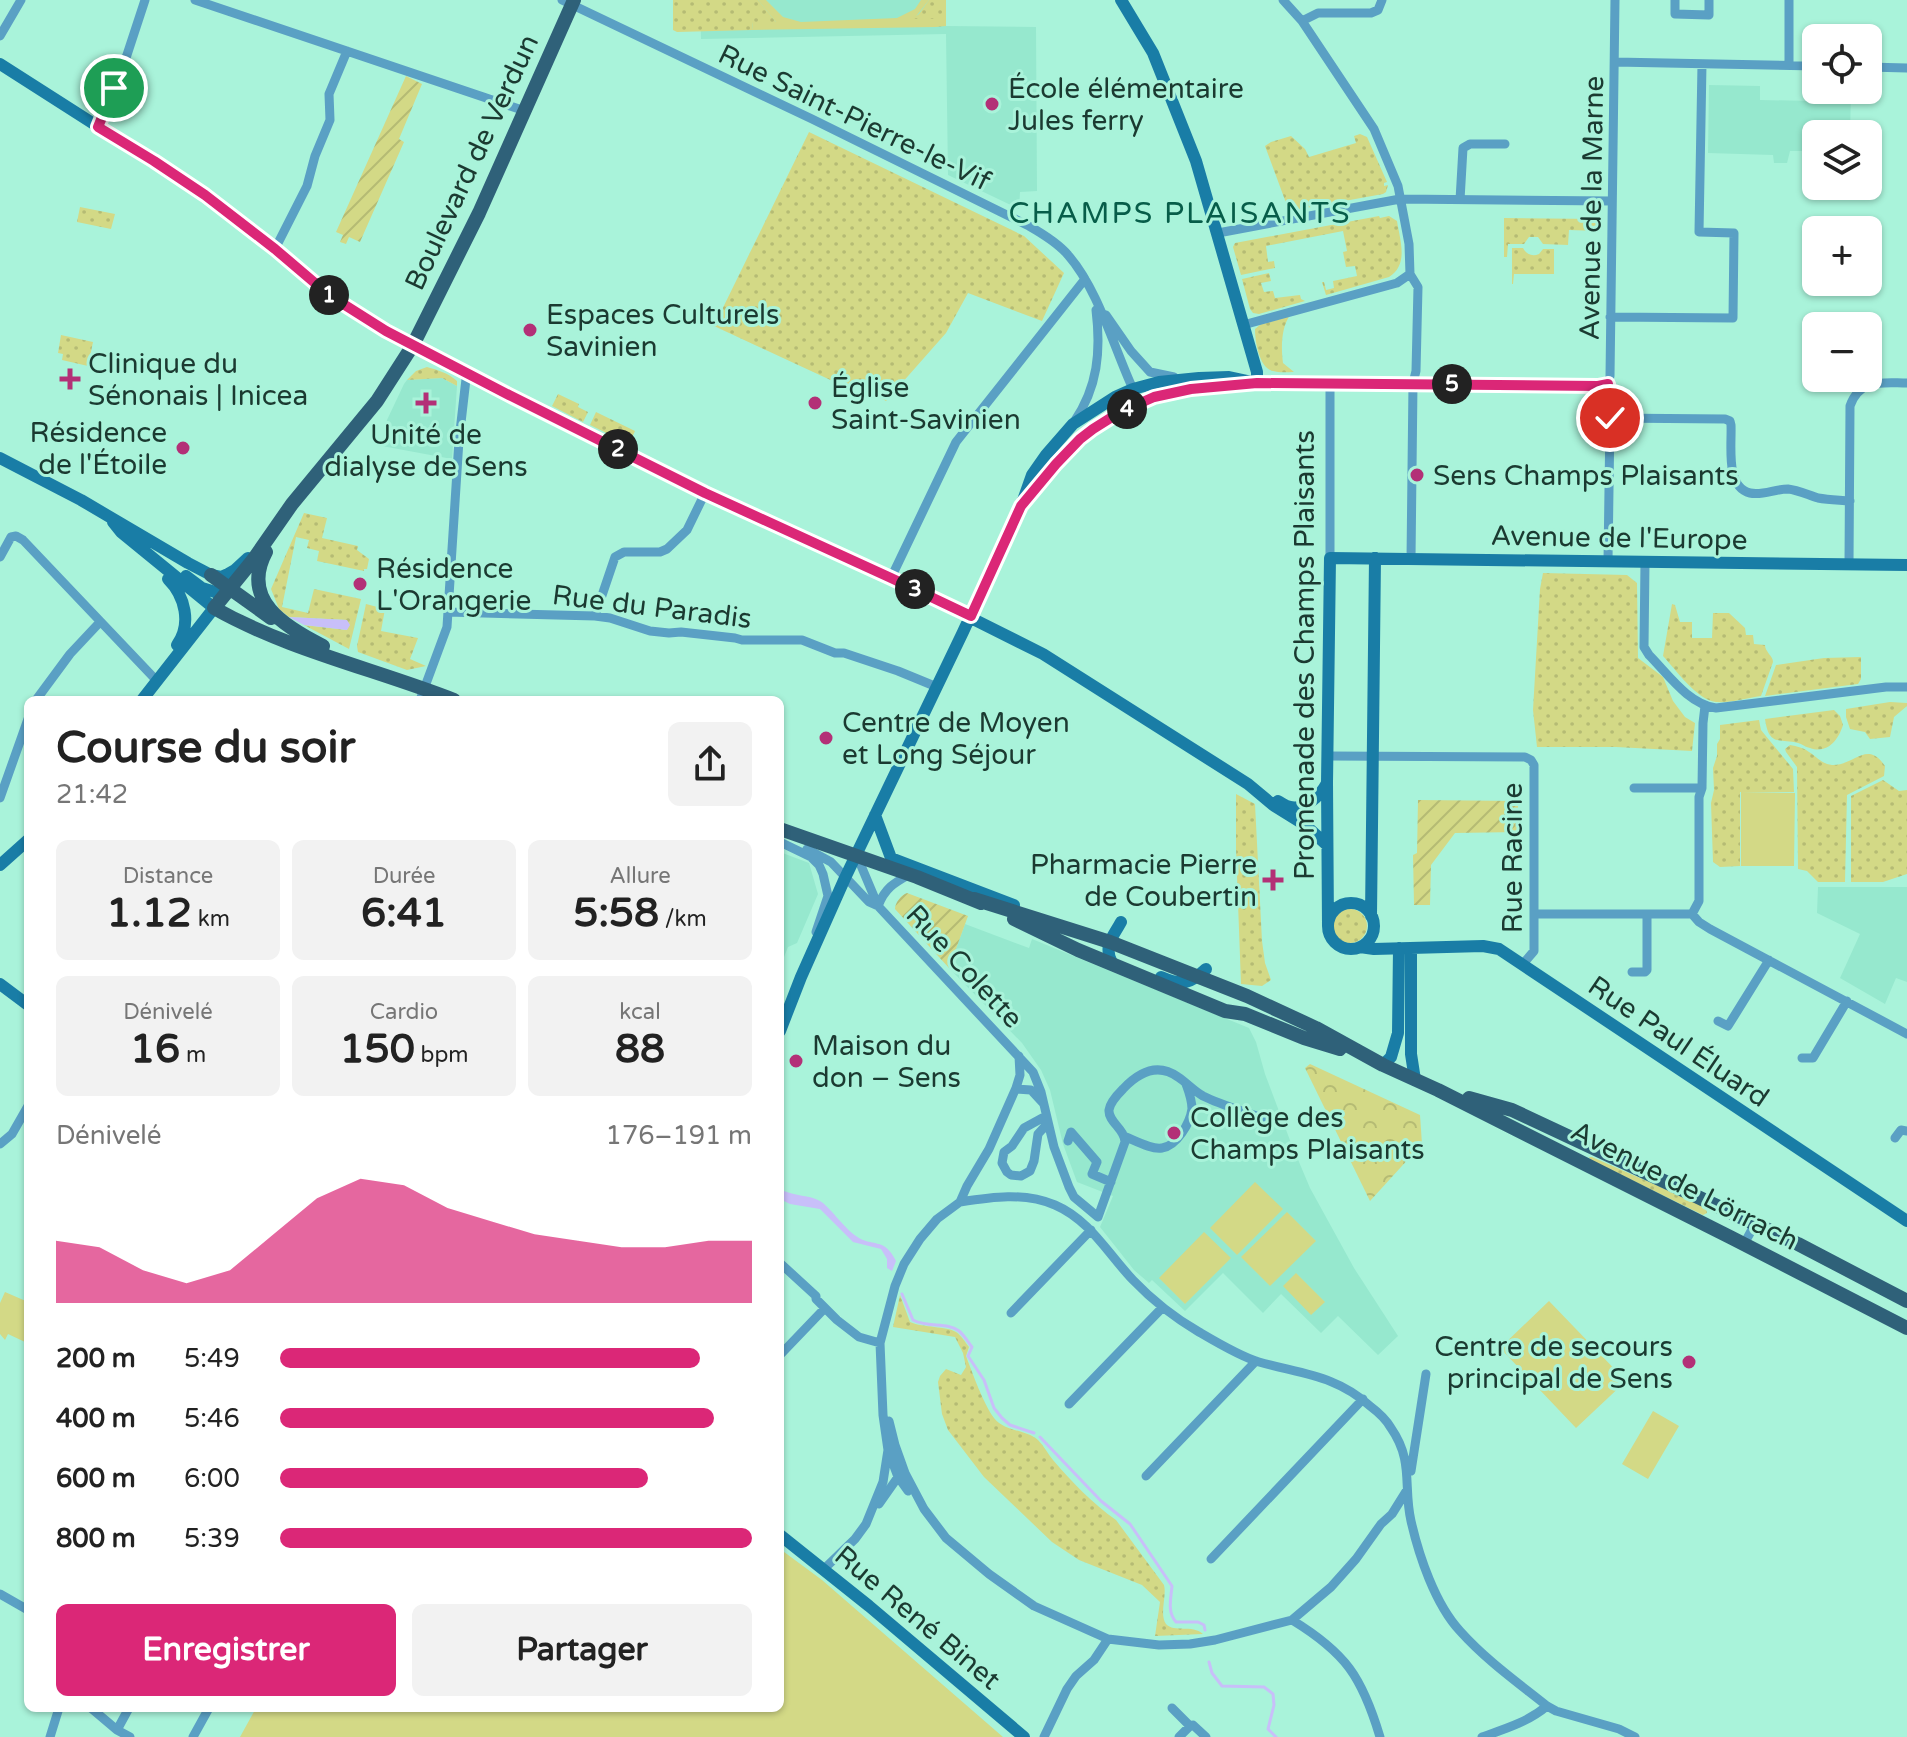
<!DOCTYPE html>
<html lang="fr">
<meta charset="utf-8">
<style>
:root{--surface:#fff;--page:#f2f2f2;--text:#222;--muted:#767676;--accent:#db2777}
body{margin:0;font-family:"Varela Round",sans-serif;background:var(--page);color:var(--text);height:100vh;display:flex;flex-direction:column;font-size:30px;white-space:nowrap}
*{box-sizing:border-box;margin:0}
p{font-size:26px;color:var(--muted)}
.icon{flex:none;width:44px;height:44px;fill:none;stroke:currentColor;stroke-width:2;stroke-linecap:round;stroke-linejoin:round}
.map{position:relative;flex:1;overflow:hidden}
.side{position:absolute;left:24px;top:696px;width:760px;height:1016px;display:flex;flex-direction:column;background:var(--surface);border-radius:12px;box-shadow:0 2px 6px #0004}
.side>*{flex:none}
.buttons{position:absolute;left:1802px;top:24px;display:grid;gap:16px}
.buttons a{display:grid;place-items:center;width:80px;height:80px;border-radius:12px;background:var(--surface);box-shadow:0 2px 6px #0004;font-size:40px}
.pin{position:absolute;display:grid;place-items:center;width:68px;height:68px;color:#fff;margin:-34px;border:4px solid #fff;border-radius:50%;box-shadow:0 2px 8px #0007}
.km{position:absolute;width:40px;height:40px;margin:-20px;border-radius:50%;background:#222;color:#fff;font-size:22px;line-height:40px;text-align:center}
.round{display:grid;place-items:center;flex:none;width:84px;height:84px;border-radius:12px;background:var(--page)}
.head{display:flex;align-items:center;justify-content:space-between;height:136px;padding:0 32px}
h1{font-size:44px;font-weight:800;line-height:60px}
.figures{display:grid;grid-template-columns:repeat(3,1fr);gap:12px;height:136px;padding:8px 32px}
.figures div{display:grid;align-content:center;border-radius:12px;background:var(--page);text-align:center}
.figures b{font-size:40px;font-weight:800}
.figures small{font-size:22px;font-weight:400}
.figures p{font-size:22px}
.chart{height:224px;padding:16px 32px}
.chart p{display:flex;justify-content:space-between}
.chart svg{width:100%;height:144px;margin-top:8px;fill:var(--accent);opacity:.7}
.action{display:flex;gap:16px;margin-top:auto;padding:16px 32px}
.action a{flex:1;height:92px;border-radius:12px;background:var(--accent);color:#fff;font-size:32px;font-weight:800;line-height:92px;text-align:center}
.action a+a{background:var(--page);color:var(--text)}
ul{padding:0 32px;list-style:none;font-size:26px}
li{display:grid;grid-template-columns:128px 96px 1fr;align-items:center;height:60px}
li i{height:20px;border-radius:10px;background:var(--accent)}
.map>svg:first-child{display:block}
.built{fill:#96e8ce}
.grass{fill:url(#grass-dots)}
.forest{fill:url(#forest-crowns)}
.park{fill:#d3d986}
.garden{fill:url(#garden-furrows)}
.water{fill:#c8bff9}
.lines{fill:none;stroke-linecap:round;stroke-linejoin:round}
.stream{stroke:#c8bff9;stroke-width:3}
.street{stroke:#5aa0c4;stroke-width:9}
.secondary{stroke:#197da6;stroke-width:12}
.primary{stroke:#2f6179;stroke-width:14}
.route-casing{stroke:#fff;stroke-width:16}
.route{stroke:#db2777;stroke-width:10}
.poi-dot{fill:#b33077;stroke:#a9f3da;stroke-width:3}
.labels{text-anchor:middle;stroke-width:6;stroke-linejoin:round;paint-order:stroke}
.poi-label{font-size:28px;fill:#1b3a31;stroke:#a9f3da;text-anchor:start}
.street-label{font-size:28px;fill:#1b3a31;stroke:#a9f3da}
.neighbourhood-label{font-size:30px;letter-spacing:2px;fill:#075d49;stroke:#a9f3da}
</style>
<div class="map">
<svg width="1907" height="1737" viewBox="0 0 1907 1737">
<defs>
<pattern id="grass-dots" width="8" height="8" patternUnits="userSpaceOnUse" patternTransform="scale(2)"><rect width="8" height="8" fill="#d3d986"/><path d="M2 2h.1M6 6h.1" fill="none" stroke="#b5bb74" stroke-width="1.8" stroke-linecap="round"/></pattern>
<pattern id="forest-crowns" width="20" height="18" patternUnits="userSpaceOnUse" patternTransform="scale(2)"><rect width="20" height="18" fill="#d3d986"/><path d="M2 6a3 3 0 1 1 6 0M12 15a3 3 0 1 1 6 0" fill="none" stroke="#b5bb74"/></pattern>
<pattern id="garden-furrows" width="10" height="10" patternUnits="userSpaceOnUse" patternTransform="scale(2)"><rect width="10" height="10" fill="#d3d986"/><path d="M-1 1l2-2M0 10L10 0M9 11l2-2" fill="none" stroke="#b5bb74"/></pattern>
</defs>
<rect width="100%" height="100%" fill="#a9f3da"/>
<!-- built -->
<path class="built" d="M700 0H946V26L1036 27 1037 191 1020 192 1019 209 948 175 946 34 701 39Z
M1709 85 1760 86V100L1812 101 1813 88H1816V90H1851L1850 134H1816V151H1790L1787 163H1774L1773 155 1708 153Z
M442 378 457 386 452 459 382 446 387 420 404 384 407 380Z
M780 852 809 863 818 894 797 943 788 947 780 967Z
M1818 887H1907V982L1896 978 1885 1004 1840 978 1860 934 1817 913Z
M965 924 1029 948 1032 939 1249 1028 1256 1042 1265 1074 1291 1143 1310 1188 1354 1268 1398 1336 1378 1355 1338 1316 1321 1333 1281 1294 1263 1313 1223 1273 1185 1311 1152 1280 1149 1283 1134 1270 1100 1227 1113 1196 1077 1182 1063 1144 1050 1090 1041 1070 1022 1043 949 968Z"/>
<!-- grass -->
<path class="grass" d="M673 0H758L776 22H753L752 30 677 32 673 30Z
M929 0H946V26L936 27V19H912L919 14Z
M809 132 1024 236 1064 273 1042 321 968 293 946 333 886 401 856 384 852 390 714 326Z
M1360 134 1367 137 1387 182 1384 183V186L1388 185 1386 192 1383 194 1289 211 1265 146 1271 142 1291 136 1305 149 1309 157 1356 143 1354 136Z
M80 207 115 214 111 229 77 222Z
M1379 216 1380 218 1389 216 1397 221C1400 240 1409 265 1389 277L1326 295 1322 282H1324L1326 290 1334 288 1333 281 1357 276 1355 266 1346 267 1343 252 1347 251 1343 231 1266 246 1268 262 1274 261 1275 268 1241 275 1233 247 1235 243Z
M1504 218 1598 219V231L1569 230 1568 245 1543 244 1538 237H1529L1524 244H1508L1507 257H1504Z
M1512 248H1523C1526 254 1532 257 1539 254L1543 249H1554V274H1514L1513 284H1512Z
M1269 273 1271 281 1261 283 1264 292 1273 291 1275 298 1300 295 1301 299 1305 301 1259 314 1253 313 1250 309 1242 279Z
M1290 315C1281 328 1281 348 1283 363L1294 372C1288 372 1279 373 1273 371 1259 368 1255 341 1255 329L1261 324Z
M61 335 93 342 88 366 62 360 63 354 58 353Z
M427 367C438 370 448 373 457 381V386L442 378 407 380 416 371Z
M558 394 579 404 578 407 588 412 583 422 552 406Z
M596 412 635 431 629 444 590 425Z
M304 513 327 518 322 538 358 546 357 550 369 559 367 569H364V571L317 561 319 551 307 548 309 540 296 537 282 607 308 613 314 589 361 599 349 649 304 625 347 630V620L289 617 279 609 271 589Z
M1543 573 1627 575 1637 583 1638 658 1663 677 1673 701 1685 717 1695 723 1692 751 1616 747H1537L1533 710 1540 589Z
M366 604 385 609 381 631 418 638 410 659 426 666 407 670 358 652 357 646Z
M1672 604 1675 605 1680 622H1692V638H1712L1713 613H1729L1745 628 1746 635H1753L1754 644 1765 645C1765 652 1773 656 1773 662L1761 696C1747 698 1730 703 1716 702 1697 700 1676 670 1663 656Z
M1861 657V679L1858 684 1765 696 1776 665 1824 658Z
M1890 702 1907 703V706L1894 717 1890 737 1870 739 1865 732 1850 729 1846 717V709Z
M1834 710 1840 716 1843 725C1838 741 1827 754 1810 748 1805 747 1802 744 1798 743 1779 738 1769 747 1765 719Z
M1759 720 1761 730 1793 769 1794 792H1740V866L1720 867 1713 862 1711 803 1714 790 1713 768 1717 756V744L1720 739V725Z
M1790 745C1797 746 1804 748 1809 752 1817 757 1822 764 1832 765 1854 766 1867 739 1885 766L1884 776 1847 795 1845 882H1818L1807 871 1798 869 1797 767 1786 752 1785 749Z
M1883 780 1899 791 1907 790V874L1883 882H1851V796Z
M1236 794 1255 804 1262 941 1265 963 1271 980 1262 986 1241 984 1236 849Z
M1333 926a17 17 0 1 1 34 0a17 17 0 1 1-34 0Z
M1589 1157H1592L1706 1207 1707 1213 1703 1215 1591 1160Z
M900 1295 910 1322C924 1328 946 1326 956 1332 961 1335 965 1342 969 1347L966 1356C972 1372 984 1405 994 1418 1005 1432 1025 1429 1038 1440 1044 1446 1048 1454 1053 1460 1071 1481 1093 1504 1116 1520L1164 1585C1167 1596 1159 1614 1166 1624 1174 1633 1192 1624 1203 1634L1155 1636 1160 1602 1142 1585 1079 1560 1052 1542 984 1477 948 1430 942 1414 938 1382 940 1376 946 1369 961 1375 966 1367 963 1353 955 1337 893 1327Z"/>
<!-- forest -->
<path class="forest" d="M1310 1064 1420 1115 1422 1144 1370 1201 1305 1068Z"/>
<!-- park -->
<path class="park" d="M758 0H766L783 17 801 22 897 18 915 9 921 0H929L914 19H936V27L752 30 753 22H776Z
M1741 792 1795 793 1794 866H1741Z
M1255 1182 1283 1209 1237 1255 1210 1228Z
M1287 1212 1316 1241 1270 1286 1241 1257Z
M1204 1232 1231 1258 1185 1304 1159 1278Z
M1296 1273 1325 1302 1311 1315 1283 1286Z
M5 1292 28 1302V1336L25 1342 8 1334 5 1340 0 1334V1303Z
M1549 1301 1626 1381 1576 1428 1500 1348Z
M1653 1411 1679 1426 1648 1479 1622 1464Z
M780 1549 822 1580 1003 1737H240L256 1708H780Z"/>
<!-- garden -->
<path class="garden" d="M406 76 422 84 399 139 404 142 360 242 349 237 346 244 340 242 343 235 336 232Z
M1418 800 1518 801V832L1455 833 1431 865 1430 905H1414L1413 855 1417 853Z
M907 893 968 916 949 968 895 909C895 903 901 895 907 893Z"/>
<!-- water -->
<path class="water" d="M289 617 347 620 350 625 347 630 304 625Z
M780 1179 784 1191C795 1196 809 1195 820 1201 830 1207 843 1227 856 1236 872 1248 884 1236 896 1261L892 1271 887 1268V1259L881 1249 853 1242 820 1209 790 1204 780 1199Z"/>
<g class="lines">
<!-- stream -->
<path class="stream" d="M902 1294 913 1320C927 1328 948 1322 959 1331 964 1335 968 1342 972 1347L968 1356 984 1380 994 1408 1002 1418 1010 1425 1034 1433
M1040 1437 1101 1501 1130 1524 1172 1586C1171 1598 1167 1612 1176 1622H1198L1204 1625 1205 1630
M1209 1662 1212 1673 1222 1686 1264 1687 1273 1694 1274 1705 1268 1729 1276 1737"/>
<!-- street -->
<path class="street" d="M195 0 525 111
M562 0 812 119 1029 226C1043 234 1058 243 1068 255 1098 289 1114 348 1133 389
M1283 0 1302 21 1374 129 1398 186 1409 244 1410 274 1418 287 1416 371 1413 383 1411 559
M1675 0V14L1709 15V0
M1302 21 1318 13H1371L1378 10 1382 0
M0 36 21 0
M1615 62 1816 66
M1789 65V0
M1868 67 1907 68
M98 127 124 64 145 0
M1460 200 1463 148 1470 144H1505
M1218 233 1400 199 1612 201
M275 249 307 186 315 156 330 120 329 94 347 51
M1106 315 1131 351 1150 372 1174 377
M1610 317 1733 318 1734 233 1699 232 1702 64
M1243 325 1397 283 1410 274
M1257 383 1598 386 1608 384
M1330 385V558
M1610 418 1725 419 1730 421 1731 425C1732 445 1725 487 1750 493 1762 496 1775 489 1788 489 1798 490 1808 495 1818 498 1829 500 1839 500 1850 501
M1074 422C1098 387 1101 351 1096 310
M0 557 11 537 16 536 23 540 157 681
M1608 561 1610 418 1608 384 1610 376 1615 0
M1645 562 1644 647 1649 655C1668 674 1688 704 1716 708L1886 687H1907
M1849 564 1850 406C1860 378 1883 383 1907 383
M891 578 956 442 1085 279
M448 612 595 616 610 618 650 631 669 633 681 632 735 638 742 640H802L835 653H844L898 671 937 687
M595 616 615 557 624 552H660L667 549 687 530 705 493
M36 700 70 654 100 622
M420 700 447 627 459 440 466 379 468 374
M1328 756 1525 757 1531 760 1534 765V951L1522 965
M1634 788H1702L1699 797V901L1692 914
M1702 788 1703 723 1705 706
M0 798 28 719
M780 842 811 857 819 865 823 874 828 896 816 932
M807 849 831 862 869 902 878 906
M857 856 878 906 1033 1072 1041 1092 1054 1147 1069 1187 1074 1197 1098 1217 1125 1142C1125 1129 1108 1122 1109 1110 1110 1102 1118 1094 1123 1089 1138 1073 1157 1062 1178 1077 1187 1083 1194 1091 1203 1096 1221 1105 1243 1111 1262 1118
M878 906C885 888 894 883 910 874
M1535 914H1692L1699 922 1710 929 1907 1034
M1632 972H1645L1647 970V914
M1718 1021 1728 1026 1769 960
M1802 1058H1813L1847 1001
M1016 1089 1031 1090 1043 1103
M1046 1116 1024 1128 1012 1146 1004 1152 1002 1163 1007 1172 1011 1175 1021 1176 1030 1171 1034 1161 1038 1134 1048 1123
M1126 1137C1136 1141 1152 1150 1162 1148 1177 1146 1190 1123 1192 1109 1192 1100 1189 1092 1186 1084
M1895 1138 1901 1130 1907 1131
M1068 1141 1071 1132 1097 1162 1092 1174 1111 1182
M0 1144 12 1134 28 1106
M960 1202C992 1197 1024 1192 1055 1205 1090 1220 1108 1254 1133 1280 1153 1301 1175 1318 1199 1332 1216 1342 1241 1357 1259 1362 1301 1374 1336 1375 1370 1406 1378 1412 1386 1419 1391 1428 1414 1461 1403 1486 1411 1521 1419 1556 1435 1604 1460 1631 1486 1660 1517 1682 1547 1706L1556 1711 1619 1729 1635 1737
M1744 1244 1755 1224
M780 1263 816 1296V1299L837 1320 859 1337 880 1343
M1011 1313 1091 1230
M780 1355 825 1308
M1069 1404 1162 1308
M889 1421 895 1445 905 1473 924 1509 946 1538 989 1574 1034 1606 1108 1639
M889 1453 898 1477 908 1491
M1411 1471 1426 1374
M1146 1476 1256 1361
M879 1504 898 1477 901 1466
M1211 1559 1363 1399
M824 1569 855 1539 866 1524 883 1482 888 1450 883 1415 880 1343 895 1286 904 1264 920 1239 937 1219 960 1202 967 1186 989 1149 1016 1088 1020 1075 1019 1056
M0 1594 28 1610
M1292 1620C1346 1653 1362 1677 1380 1737
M91 1708 117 1730 130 1737
M1172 1708 1190 1726 1193 1725 1206 1737
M117 1730 129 1708
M50 1737 59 1708
M193 1737 209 1708
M1044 1737 1067 1689 1076 1676 1094 1660 1108 1639 1159 1645 1190 1644 1215 1640 1292 1620 1331 1587 1356 1559 1381 1524 1392 1514 1407 1490
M1179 1737 1190 1726
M1482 1737C1505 1729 1528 1722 1547 1706"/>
<!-- secondary -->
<path class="secondary" d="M1121 0 1153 53 1196 161 1257 372V383
M0 64 205 195 275 249 329 295 388 331 509 395 705 493 891 578 1043 654 1248 784 1273 805 1305 825 1327 845
M0 458 81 500 188 563 211 575 221 577 228 574 235 570 248 558
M1026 500C1066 452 1103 409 1167 394 1194 388 1221 388 1248 385
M113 522 121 532 214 608 142 700
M186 576 202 588 215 592 223 598
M168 579C185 596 192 624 177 645
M1278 801C1282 803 1285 806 1290 807 1306 810 1320 796 1327 783
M875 815 891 858 1014 905
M0 865 28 840
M1328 926a23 23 0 1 1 46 0a23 23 0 1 1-46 0Z
M1371 916 1375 558
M1328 926 1327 783 1330 558 1907 565
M1360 947 1374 949 1483 946 1499 949 1907 1221
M1411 948V1054L1415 1080
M1112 963C1103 945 1113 937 1121 922
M1161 977C1182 986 1190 984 1206 969
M0 984 28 1005
M780 1031 801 977 845 878 963 632 1021 506 1032 475 1046 455 1073 424 1115 397 1133 389 1159 382 1199 378 1229 377 1257 383
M1383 1065 1391 1057 1398 1033 1399 948
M780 1535 869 1606 1024 1737"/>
<!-- primary -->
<path class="primary" d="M266 552C240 600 285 627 323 646
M211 575 271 618
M454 700C375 669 288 650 214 608L253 560 292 504 377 401 413 345 479 213 574 0
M780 829 917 877 981 903
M974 899 1110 942 1247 996 1316 1028 1383 1065 1438 1090 1732 1238 1907 1328
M1014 919 1078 950 1225 1011 1245 1014 1304 1038 1340 1049
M1469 1098 1512 1110 1798 1244 1907 1301"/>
</g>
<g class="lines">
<defs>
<path id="route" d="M114 88 98 127 154 161 205 195 275 249 329 295 386 331 509 395 705 493 891 578 971 616 1021 506 1056 464 1080 439 1093 429 1120 412 1154 397 1191 389 1257 383 1598 386 1608 384 1610 418"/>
</defs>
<!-- route casing -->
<use href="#route" class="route-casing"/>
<!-- route -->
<use href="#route" class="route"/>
</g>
<!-- markers -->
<g class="poi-dot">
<circle cx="992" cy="104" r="8"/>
<circle cx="530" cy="330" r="8"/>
<path d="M66 367h8v8h8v8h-8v8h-8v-8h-8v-8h8z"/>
<path d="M422 391h8v8h8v8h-8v8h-8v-8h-8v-8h8z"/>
<circle cx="815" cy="403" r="8"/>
<circle cx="183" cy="448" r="8"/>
<circle cx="1417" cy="475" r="8"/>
<circle cx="360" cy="584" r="8"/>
<circle cx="826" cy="738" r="8"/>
<path d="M1269 868h8v8h8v8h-8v8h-8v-8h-8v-8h8z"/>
<circle cx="796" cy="1061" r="8"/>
<circle cx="1174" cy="1133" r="8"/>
<circle cx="1689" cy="1362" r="8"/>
</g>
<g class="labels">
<!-- poi labels -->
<g class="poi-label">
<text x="1008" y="98">École élémentaire<tspan x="1008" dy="32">Jules ferry</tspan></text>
<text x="546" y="324">Espaces Culturels<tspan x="546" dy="32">Savinien</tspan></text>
<text x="88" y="373">Clinique du<tspan x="88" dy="32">Sénonais | Inicea</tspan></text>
<text x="831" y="397">Église<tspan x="831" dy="32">Saint-Savinien</tspan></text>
<text x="167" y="442" text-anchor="end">Résidence<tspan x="167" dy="32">de l'Étoile</tspan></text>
<text x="426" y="444" text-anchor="middle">Unité de<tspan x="426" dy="32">dialyse de Sens</tspan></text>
<text x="1433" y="485">Sens Champs Plaisants</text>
<text x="376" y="578">Résidence<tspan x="376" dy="32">L'Orangerie</tspan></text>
<text x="842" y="732">Centre de Moyen<tspan x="842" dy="32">et Long Séjour</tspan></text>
<text x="1257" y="874" text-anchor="end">Pharmacie Pierre<tspan x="1257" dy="32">de Coubertin</tspan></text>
<text x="812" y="1055">Maison du<tspan x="812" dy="32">don – Sens</tspan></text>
<text x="1190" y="1127">Collège des<tspan x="1190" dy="32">Champs Plaisants</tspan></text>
<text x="1673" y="1356" text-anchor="end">Centre de secours<tspan x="1673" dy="32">principal de Sens</tspan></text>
</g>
<!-- street labels -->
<g class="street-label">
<text transform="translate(855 117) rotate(26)" y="10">Rue Saint-Pierre-le-Vif</text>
<text transform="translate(471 162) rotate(-65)" y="10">Boulevard de Verdun</text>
<text transform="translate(1591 208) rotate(-89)" y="10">Avenue de la Marne</text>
<text transform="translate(1619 537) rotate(1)" y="10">Avenue de l'Europe</text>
<text transform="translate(652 606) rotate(7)" y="10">Rue du Paradis</text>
<text transform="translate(1304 655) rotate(-90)" y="10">Promenade des Champs Plaisants</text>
<text transform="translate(1512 858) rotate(-90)" y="10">Rue Racine</text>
<text transform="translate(965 966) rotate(47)" y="10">Rue Colette</text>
<text transform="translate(1679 1041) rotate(34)" y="10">Rue Paul Éluard</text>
<text transform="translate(1685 1185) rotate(27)" y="10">Avenue de Lörrach</text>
<text transform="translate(918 1617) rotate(40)" y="10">Rue René Binet</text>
</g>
<!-- neighbourhood labels -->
<g class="neighbourhood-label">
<text x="1180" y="223">CHAMPS PLAISANTS</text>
</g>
</g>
</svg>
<div class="buttons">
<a><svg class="icon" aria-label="locate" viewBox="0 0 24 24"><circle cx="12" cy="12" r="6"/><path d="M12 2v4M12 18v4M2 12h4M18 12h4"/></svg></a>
<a><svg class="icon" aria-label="layers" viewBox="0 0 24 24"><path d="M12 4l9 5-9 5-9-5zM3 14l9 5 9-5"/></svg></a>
<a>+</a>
<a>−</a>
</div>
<div class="pin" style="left:114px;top:88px;background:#1e9e55"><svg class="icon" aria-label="arrive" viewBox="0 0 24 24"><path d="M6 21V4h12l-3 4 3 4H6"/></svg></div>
<div class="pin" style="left:1610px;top:418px;background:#d93025"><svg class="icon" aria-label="check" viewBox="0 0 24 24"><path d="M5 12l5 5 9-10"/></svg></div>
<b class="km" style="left:329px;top:295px">1</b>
<b class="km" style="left:618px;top:449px">2</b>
<b class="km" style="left:915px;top:589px">3</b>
<b class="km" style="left:1127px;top:409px">4</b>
<b class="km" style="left:1452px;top:384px">5</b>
<section class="side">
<div class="head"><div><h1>Course du soir</h1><p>21:42</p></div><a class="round"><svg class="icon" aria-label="share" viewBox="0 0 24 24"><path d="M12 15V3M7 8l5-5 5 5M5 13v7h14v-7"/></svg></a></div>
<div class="figures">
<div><p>Distance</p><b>1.12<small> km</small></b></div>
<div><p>Durée</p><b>6:41</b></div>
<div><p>Allure</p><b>5:58<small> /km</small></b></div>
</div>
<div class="figures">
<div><p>Dénivelé</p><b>16<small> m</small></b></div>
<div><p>Cardio</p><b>150<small> bpm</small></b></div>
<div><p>kcal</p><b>88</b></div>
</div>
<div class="chart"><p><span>Dénivelé</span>176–191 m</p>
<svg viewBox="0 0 160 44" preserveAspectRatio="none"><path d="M0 44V25L10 27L20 34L30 38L40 34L50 23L60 12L70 6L80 8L90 15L100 19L110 23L120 25L130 27L140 27L150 25L160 25V44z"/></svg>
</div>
<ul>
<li><b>200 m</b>5:49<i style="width:89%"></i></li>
<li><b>400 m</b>5:46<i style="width:92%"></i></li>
<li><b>600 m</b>6:00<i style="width:78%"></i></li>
<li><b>800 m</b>5:39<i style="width:100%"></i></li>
</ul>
<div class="action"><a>Enregistrer</a><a>Partager</a></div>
</section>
</div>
